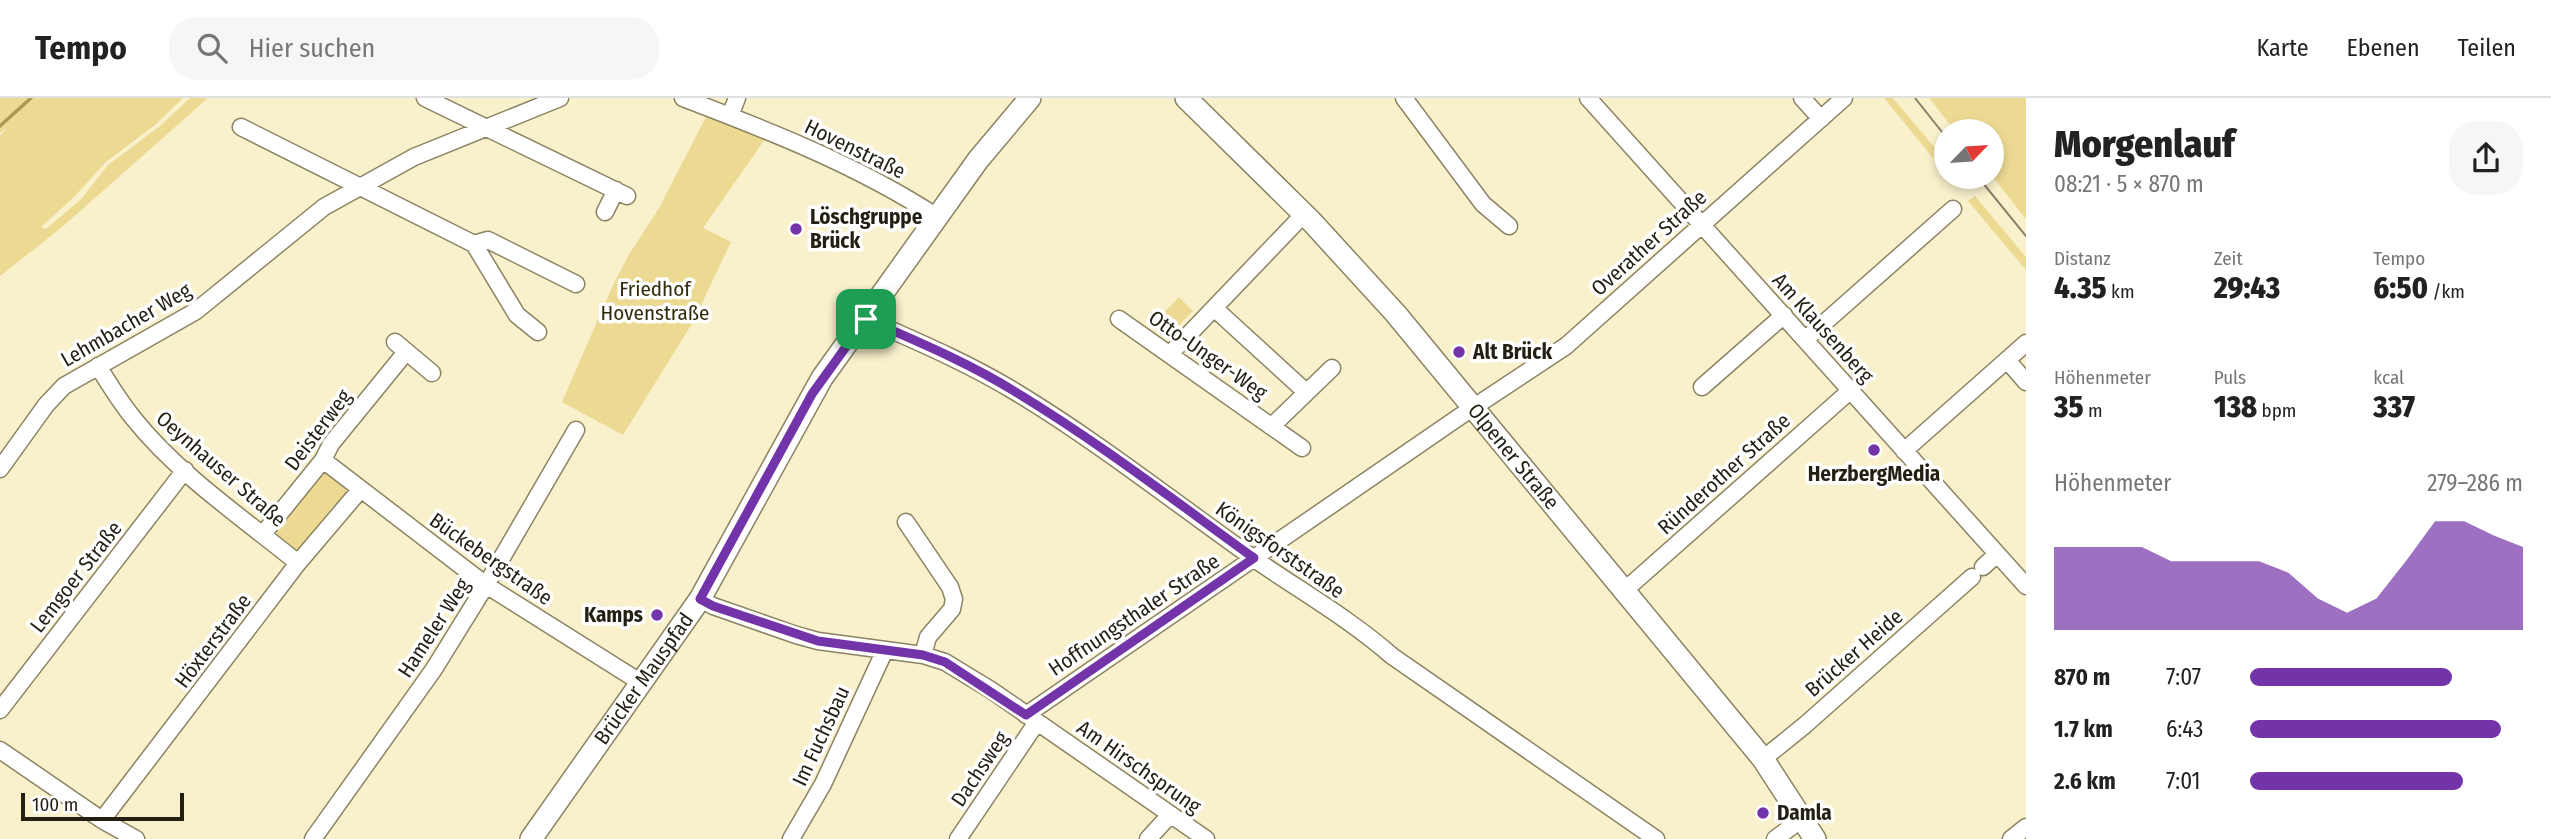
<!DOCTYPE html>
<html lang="de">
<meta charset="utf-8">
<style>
:root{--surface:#fff;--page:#f6f6f6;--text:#222;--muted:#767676;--line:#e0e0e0;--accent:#7434a9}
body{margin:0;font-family:"Fira Sans Condensed",sans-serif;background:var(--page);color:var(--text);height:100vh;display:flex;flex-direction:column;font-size:26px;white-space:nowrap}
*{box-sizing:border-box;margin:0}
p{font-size:23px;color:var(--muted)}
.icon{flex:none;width:38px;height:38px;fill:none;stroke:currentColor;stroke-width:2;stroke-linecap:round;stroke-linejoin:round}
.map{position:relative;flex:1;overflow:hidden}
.details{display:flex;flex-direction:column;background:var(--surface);width:525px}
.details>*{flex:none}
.needle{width:46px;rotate:65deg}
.controls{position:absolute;left:1934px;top:21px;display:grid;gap:14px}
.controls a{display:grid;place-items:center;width:70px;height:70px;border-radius:50%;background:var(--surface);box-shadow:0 4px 10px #0003;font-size:35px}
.scale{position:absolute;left:21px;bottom:18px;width:163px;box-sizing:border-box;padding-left:7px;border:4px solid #231f12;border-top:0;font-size:19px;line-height:24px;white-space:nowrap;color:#231f12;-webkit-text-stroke:5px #fff;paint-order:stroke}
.pin{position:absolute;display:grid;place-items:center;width:60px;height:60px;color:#fff;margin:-30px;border-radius:14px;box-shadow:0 4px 10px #0006}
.round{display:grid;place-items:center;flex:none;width:74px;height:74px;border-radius:28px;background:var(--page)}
.summary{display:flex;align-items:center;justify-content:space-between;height:119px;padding:0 28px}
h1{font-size:38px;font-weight:800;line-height:52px}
.figures{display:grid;grid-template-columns:repeat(3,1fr);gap:10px;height:119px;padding:7px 28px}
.figures div{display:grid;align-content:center}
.figures b{font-size:30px;font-weight:800}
.figures small{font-size:19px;font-weight:400}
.figures p{font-size:19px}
.chart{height:196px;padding:14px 28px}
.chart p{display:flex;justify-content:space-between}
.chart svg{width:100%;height:126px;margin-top:7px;fill:var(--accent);opacity:.7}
ul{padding:0 28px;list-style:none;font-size:23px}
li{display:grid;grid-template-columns:112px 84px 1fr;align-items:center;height:52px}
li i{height:18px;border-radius:9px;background:var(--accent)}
header{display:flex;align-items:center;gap:42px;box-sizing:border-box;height:98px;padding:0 35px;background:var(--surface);border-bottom:2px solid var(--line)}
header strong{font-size:33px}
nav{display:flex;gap:38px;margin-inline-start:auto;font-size:24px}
.search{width:490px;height:63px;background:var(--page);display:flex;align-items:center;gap:18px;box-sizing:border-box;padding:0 24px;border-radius:28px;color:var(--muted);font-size:26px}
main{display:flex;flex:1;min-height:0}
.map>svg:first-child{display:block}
.green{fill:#ecda93}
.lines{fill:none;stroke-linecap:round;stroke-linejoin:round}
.stream{stroke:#aa9853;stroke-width:3.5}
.minor-casing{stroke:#8c8363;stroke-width:19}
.major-casing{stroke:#8c8363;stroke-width:24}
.minor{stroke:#fff;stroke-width:16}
.major{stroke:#fff;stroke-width:21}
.tram{stroke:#878169;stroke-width:2}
.route-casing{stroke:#fff;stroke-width:14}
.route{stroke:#7434a9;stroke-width:9}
.poi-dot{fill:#7434a9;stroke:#fff;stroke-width:2.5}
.labels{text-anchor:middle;stroke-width:7;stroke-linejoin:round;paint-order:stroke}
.street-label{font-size:21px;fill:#231f12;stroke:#fff}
.poi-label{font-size:21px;font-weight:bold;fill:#231f12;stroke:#fff;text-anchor:start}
.park-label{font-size:21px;fill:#332c0c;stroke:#fff}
</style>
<header>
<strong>Tempo</strong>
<div class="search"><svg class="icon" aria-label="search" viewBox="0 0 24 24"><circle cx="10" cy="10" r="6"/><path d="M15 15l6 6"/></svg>Hier suchen</div>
<nav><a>Karte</a><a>Ebenen</a><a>Teilen</a></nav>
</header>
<main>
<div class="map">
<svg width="2026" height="741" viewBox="0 0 2026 741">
<rect width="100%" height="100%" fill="#f9f0cc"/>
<!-- green -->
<path class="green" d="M0 0H183L155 27 106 64 73 100 41 129 46 131 81 101 108 67 160 28 190 0H208L61 130 0 178V38L6 30 0 35Z
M1884 0H1893L1946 63V76Z
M1929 0H2026V121L1992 78V33H1955Z
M707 17 765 41 703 130 731 144 693 224 623 337 562 304 613 187 628 158 659 110Z
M1975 98 2026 159V172L1968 103Z
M1179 199 1193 213 1166 240 1152 227Z
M328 374 346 389V397L339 407H334L307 441 305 449 292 453 276 436 279 423 285 422 313 388 312 382 321 375Z"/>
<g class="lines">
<!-- stream -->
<path class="stream" d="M0 28 31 0"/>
<defs>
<path id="minor" d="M425 0 627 98
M683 0C770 33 859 68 937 119
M1404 0 1483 106 1509 128
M1588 0 2026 488
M1802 0 1821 21
M730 18 737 0
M241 29 474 146 517 217 538 234
M605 114 616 92
M474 146 488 142 576 186
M1214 210 1306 294
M866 221C916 243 966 264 1014 293 1097 343 1174 404 1253 460 1299 492 1350 521 1392 558L1656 741
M1119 221 1302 350
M1806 241 1953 111
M395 244 432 275
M1170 256 1304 116
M2007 262 2026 284
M98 268C109 286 120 304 134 321 178 376 244 421 298 465
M1702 289 1784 217
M1272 328 1332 270
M1904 353 2026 245
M323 362 486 487 640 584
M0 371 46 307 64 288 196 213 324 109 414 59 560 0
M906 424 950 489 954 501 952 511 928 539 923 557
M263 436 323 362 331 346 406 254
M1983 469 1997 456
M1625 492 1851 292
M700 501 713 508 796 537 818 543 923 557 945 564 991 592 1206 741
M0 612 185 372
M1026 617 1459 319 1566 248 1844 0
M0 652 102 722 136 741
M1763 661 1805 627 1972 479
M102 722 298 465 360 392
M313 741 434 571 486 487 576 332
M791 741 823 686 885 552
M958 741 1037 624
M1148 741 1170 717
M1775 741 1803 720
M2011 741 2026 729"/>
<g id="major">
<path id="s1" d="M1186 0 1312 124 1396 216 1763 661 1815 741"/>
<path id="s2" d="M531 741 700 501 822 280 978 62 1030 0"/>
</g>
</defs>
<!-- minor casing -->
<use href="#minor" class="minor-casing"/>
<!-- major casing -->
<use href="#major" class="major-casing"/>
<!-- minor -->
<use href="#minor" class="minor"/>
<!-- major -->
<use href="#major" class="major"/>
<!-- tram -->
<path class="tram" d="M1915 0 1946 39
M1978 79 2026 138"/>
</g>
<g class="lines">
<defs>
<path id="route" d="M866 221C916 243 967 264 1014 293 1097 343 1175 403 1254 460L1026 617 945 564 923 557 818 543 713 508 700 501 812 296Z"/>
</defs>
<!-- route casing -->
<use href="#route" class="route-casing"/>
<!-- route -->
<use href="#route" class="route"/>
</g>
<!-- markers -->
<g class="poi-dot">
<circle cx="796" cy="131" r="7"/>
<circle cx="1459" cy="254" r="7"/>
<circle cx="1874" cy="352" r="7"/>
<circle cx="657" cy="517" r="7"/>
<circle cx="1763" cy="715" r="7"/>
</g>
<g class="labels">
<!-- street labels -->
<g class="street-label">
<text transform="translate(855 51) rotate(26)" y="7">Hovenstraße</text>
<text transform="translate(1649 145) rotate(-42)" y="7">Overather Straße</text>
<text transform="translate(126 227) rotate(-30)" y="7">Lehmbacher Weg</text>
<text transform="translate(1823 230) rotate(48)" y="7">Am Klausenberg</text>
<text transform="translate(1208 257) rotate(35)" y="7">Otto-Unger-Weg</text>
<text transform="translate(318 332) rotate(-53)" y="7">Deisterweg</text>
<text dy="7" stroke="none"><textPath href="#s1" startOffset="486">Olpener Straße</textPath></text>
<text transform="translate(221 371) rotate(41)" y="7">Oeynhauser Straße</text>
<text transform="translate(1724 376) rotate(-42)" y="7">Ründerother Straße</text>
<text transform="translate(1280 452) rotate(35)" y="7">Königsforststraße</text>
<text transform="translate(491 461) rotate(35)" y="7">Bückebergstraße</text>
<text transform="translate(76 479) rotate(-52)" y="7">Lemgoer Straße</text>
<text transform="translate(1134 517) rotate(-34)" y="7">Hoffnungsthaler Straße</text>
<text transform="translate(434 530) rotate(-57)" y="7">Hameler Weg</text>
<text transform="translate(213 543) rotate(-53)" y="7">Höxterstraße</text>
<text transform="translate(1854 555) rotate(-41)" y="7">Brücker Heide</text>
<text dy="7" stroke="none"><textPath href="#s2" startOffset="196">Brücker Mauspfad</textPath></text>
<text transform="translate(821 638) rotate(-65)" y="7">Im Fuchsbau</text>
<text transform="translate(1139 669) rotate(35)" y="7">Am Hirschsprung</text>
<text transform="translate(980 671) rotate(-56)" y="7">Dachsweg</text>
</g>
<!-- poi labels -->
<g class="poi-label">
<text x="810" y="126">Löschgruppe<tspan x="810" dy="24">Brück</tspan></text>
<text x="1473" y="261">Alt Brück</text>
<text x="1874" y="383" text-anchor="middle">HerzbergMedia</text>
<text x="643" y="524" text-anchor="end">Kamps</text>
<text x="1777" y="722">Damla</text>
</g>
<!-- park labels -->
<g class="park-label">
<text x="655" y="198">Friedhof<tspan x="655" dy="24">Hovenstraße</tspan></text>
</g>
</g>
</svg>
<div class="controls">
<a><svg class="needle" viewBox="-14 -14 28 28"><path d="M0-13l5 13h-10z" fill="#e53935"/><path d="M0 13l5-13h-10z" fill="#767676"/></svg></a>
</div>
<div class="scale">100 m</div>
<div class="pin" style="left:866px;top:221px;background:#1e9e55"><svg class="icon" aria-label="arrive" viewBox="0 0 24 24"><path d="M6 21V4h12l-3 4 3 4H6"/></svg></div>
</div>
<section class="details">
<div class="summary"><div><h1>Morgenlauf</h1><p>08:21 · 5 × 870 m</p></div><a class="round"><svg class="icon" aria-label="share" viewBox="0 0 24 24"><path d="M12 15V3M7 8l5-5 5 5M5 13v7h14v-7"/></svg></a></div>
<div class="figures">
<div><p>Distanz</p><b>4.35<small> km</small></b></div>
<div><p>Zeit</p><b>29:43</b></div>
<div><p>Tempo</p><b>6:50<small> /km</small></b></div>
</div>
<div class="figures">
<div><p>Höhenmeter</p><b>35<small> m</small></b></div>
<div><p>Puls</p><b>138<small> bpm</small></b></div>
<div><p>kcal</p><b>337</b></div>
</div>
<div class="chart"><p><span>Höhenmeter</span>279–286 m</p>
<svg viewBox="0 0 160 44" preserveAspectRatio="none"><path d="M0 44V15L10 15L20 15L30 15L40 20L50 20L60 20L70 20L80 24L90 33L100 38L110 33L120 20L130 6L140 6L150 11L160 15V44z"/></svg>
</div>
<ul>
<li><b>870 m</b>7:07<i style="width:74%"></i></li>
<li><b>1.7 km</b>6:43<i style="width:92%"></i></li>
<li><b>2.6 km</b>7:01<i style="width:78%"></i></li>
</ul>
</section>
</main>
